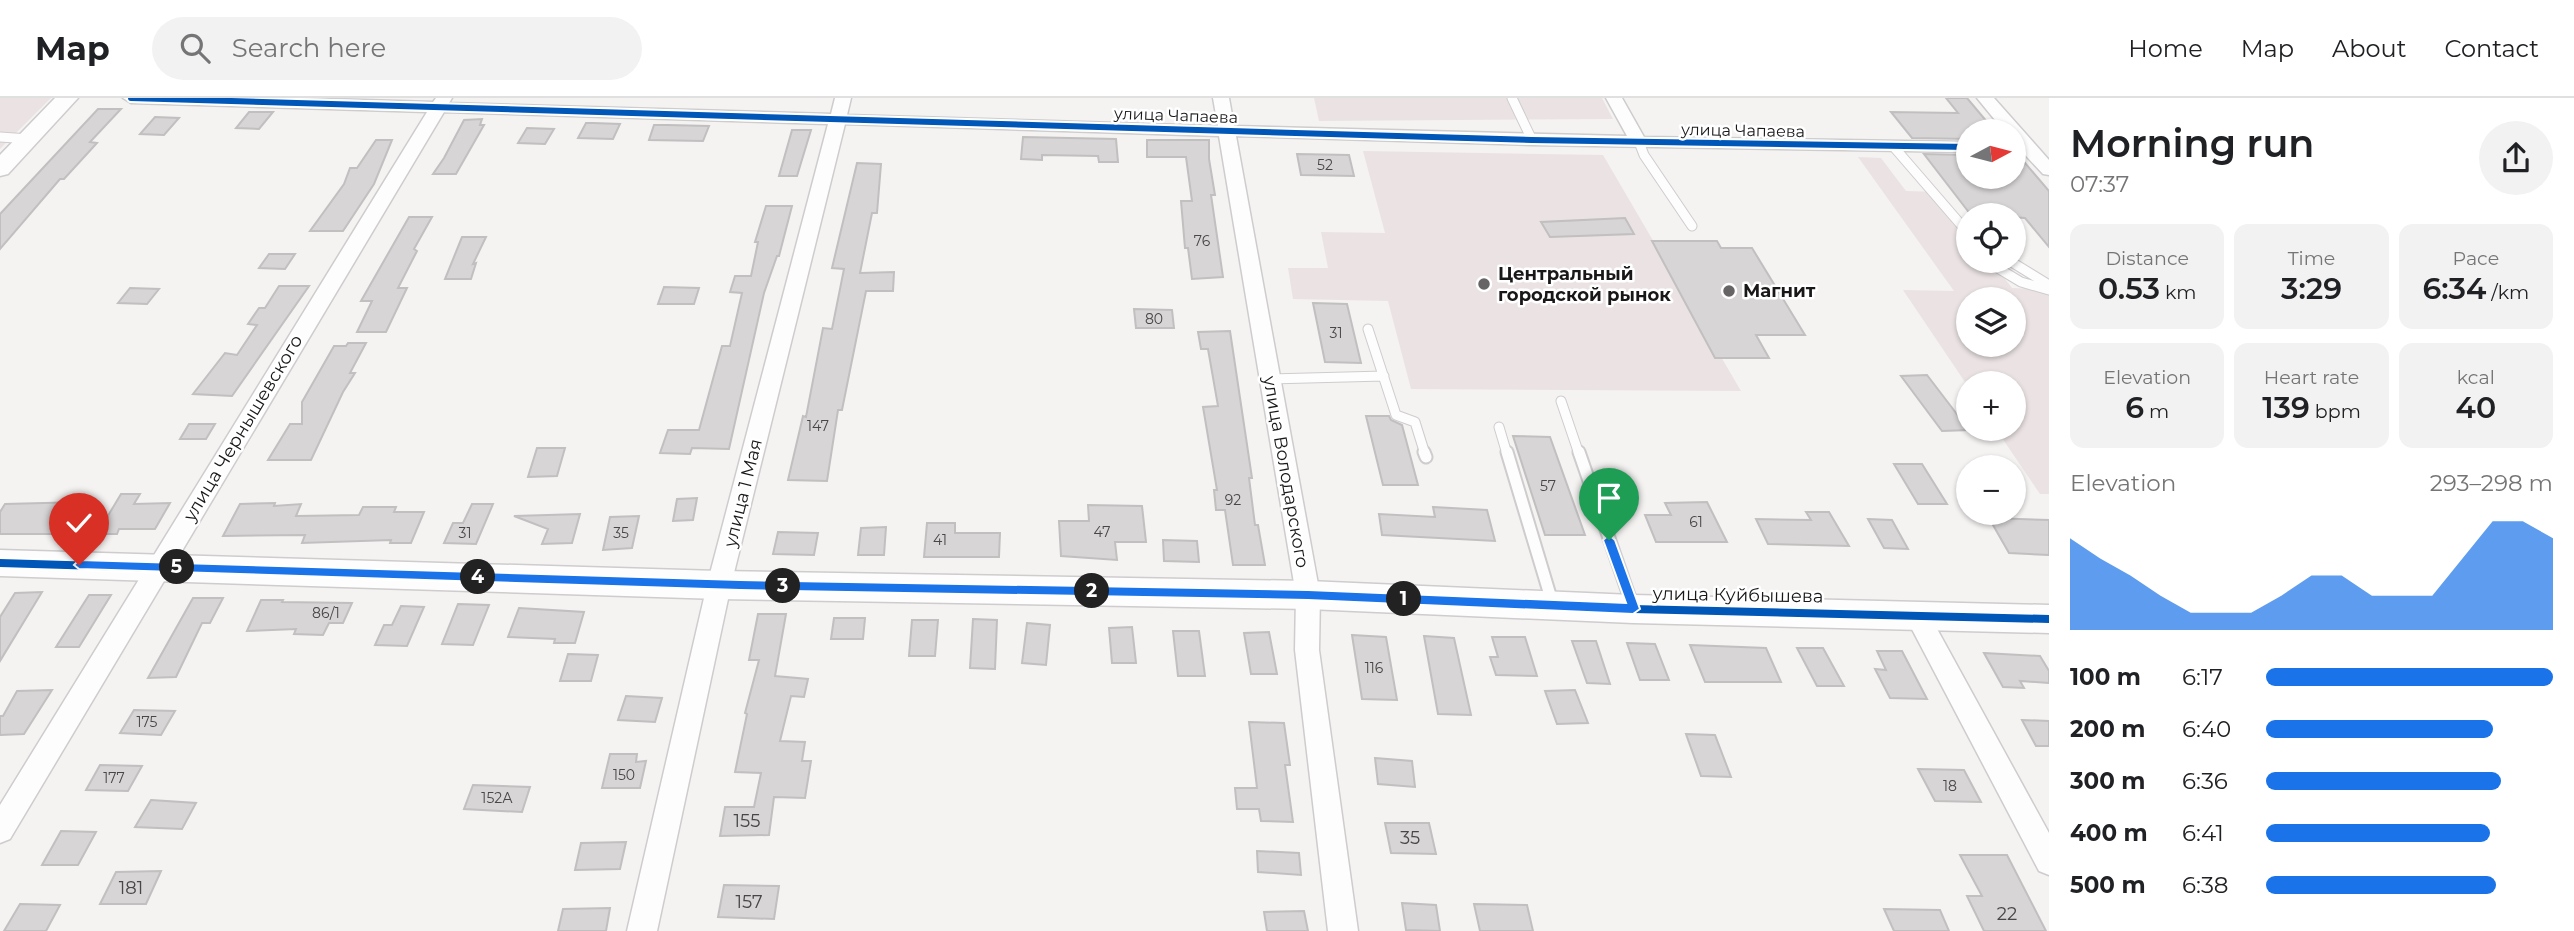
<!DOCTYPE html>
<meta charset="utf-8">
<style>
:root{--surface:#fff;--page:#f2f2f2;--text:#202124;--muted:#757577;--line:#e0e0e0;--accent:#1a73e8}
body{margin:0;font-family:Montserrat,sans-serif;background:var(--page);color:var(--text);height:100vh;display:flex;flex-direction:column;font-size:26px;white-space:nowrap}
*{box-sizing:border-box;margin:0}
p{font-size:23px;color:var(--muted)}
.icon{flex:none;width:38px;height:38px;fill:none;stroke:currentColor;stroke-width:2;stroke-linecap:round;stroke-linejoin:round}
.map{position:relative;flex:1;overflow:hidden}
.details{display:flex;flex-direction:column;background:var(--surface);width:525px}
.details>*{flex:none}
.needle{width:46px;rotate:83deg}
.controls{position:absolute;left:1956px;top:21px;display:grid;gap:14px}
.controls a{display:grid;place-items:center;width:70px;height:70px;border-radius:50%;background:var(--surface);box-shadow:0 2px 5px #0004;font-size:35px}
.pin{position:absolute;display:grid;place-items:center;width:60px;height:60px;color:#fff;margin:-72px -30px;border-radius:50% 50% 50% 0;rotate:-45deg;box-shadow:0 0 7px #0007}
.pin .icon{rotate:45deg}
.km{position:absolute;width:35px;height:35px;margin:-18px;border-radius:50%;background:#222;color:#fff;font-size:19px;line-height:35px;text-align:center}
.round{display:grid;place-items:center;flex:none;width:74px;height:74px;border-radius:37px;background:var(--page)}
.head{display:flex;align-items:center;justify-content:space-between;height:119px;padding:0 21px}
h1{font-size:38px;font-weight:600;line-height:52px}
.figures{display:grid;grid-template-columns:repeat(3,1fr);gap:10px;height:119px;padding:7px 21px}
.figures div{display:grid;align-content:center;border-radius:14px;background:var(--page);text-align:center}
.figures b{font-size:30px;font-weight:600}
.figures small{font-size:19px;font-weight:400}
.figures p{font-size:19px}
.chart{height:196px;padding:14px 21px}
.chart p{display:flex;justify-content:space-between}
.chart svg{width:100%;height:126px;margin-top:7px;fill:var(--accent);opacity:.7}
ul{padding:0 21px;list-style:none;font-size:23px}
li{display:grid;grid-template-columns:112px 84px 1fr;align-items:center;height:52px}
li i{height:18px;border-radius:9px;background:var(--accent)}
header{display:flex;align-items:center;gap:42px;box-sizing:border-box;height:98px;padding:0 35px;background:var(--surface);border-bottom:2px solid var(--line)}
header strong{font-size:33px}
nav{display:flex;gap:38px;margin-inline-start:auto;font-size:24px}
.search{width:490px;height:63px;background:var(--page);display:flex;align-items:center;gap:18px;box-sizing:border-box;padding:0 24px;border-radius:38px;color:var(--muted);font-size:26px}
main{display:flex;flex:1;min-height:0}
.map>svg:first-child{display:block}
.built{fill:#ebe3e3;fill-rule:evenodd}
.building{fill:#d7d5d5;stroke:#c1bfbf;stroke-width:2}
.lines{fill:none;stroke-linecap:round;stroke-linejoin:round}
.lane-far1-casing{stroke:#cecccc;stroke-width:11}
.lane-casing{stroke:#cecccc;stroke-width:15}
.street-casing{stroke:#cecccc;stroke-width:3}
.secondary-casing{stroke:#cecccc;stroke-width:3}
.lane-far1{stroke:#fefdfd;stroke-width:9}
.lane{stroke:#fefdfd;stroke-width:11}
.street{fill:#fefdfd;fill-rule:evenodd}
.secondary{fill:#fefdfd;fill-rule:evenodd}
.cycleway-far1-casing{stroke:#fff;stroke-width:10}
.cycleway-casing{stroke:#fff;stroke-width:12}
.cycleway-far1{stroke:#0057b8;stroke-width:6}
.cycleway{stroke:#0057b8;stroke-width:8}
.route{fill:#1a73e8;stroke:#fff;stroke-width:2}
.poi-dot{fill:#666464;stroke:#fff;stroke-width:2.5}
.labels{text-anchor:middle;stroke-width:5;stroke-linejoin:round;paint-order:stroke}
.number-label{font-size:14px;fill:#484646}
.far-street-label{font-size:16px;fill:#191717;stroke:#fff}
.poi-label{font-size:18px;font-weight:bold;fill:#191717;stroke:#fff;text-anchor:start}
.street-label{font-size:18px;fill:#191717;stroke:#fff}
.near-number-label{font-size:18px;fill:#484646}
</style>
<header>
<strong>Map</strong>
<div class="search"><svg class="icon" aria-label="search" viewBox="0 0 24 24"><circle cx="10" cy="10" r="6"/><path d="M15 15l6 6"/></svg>Search here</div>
<nav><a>Home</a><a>Map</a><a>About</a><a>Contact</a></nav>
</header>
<main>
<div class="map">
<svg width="2049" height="833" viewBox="0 0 2049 833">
<rect width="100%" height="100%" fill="#f5f2f2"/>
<!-- built -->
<path class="built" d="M0 0H51L0 51Z
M1314 0H1602L1613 21 1319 23Z
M1363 53 1603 57 1741 293 1411 291 1388 203 1293 201 1288 170H1328L1321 134 1385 135Z
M1858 59 1881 60 1906 93 1938 94 1969 134V163H1991L2012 190 2045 191 2049 196V396H2040L1996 331H2014V285H1969V290L1903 192 1954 193ZM1969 201H2014V247H1969Z"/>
<!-- building -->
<path class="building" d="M1946 0H1967L1993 31 1969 30V41L1912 40 1891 14 1958 15Z
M98 11H121L90 44 97 45 64 81H60L0 151V116Z
M249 14H273L259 31 236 30Z
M155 19 179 20 164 37 140 36Z
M482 21 480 27H484L456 76H433L444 60 464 22Z
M586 25H593L620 26 613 41 578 40Z
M654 27H667L709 28 703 43 649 42Z
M527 30 554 31 545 46 518 45Z
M792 32H811L797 78H779Z
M1023 39 1116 41 1118 64H1099L1098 58 1042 57V62L1021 61Z
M376 42H392L374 86 343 133H310L344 86 350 70H357Z
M1147 42H1209V61L1215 97H1211L1223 179 1192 181 1188 150H1185L1181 103H1192L1186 59H1147Z
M2014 52 2049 93V149L2025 120 1971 117 1924 56 1969 57V79H2014Z
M1297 56 1349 57 1354 78 1301 77Z
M857 65 881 66 877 115H872L860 175 894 174 893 193H866L842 312H838L827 383 788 382 803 318 806 319 823 230 832 231 844 171 832 170Z
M766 108H792L779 158H777L764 195 729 351 692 350 690 356 660 355 668 332H699L722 248H730L742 195 730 194 735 178H751L758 144H755Z
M409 119H432L414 151 417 153 398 190H407L386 234H357L372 203H361Z
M1625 120 1634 136 1550 139 1541 124Z
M462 139H486L473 166 476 165 471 181H445Z
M1652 143H1717L1721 150H1752L1805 237H1756L1769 260H1715Z
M269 156H295L285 171 259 170Z
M279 188H309L232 298 193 296 225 255 237 257 257 227 248 226 259 210H265Z
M664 189 699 190 694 206H658Z
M130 190 159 191 147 206 118 205Z
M1313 205 1347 206 1361 265 1325 264Z
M1134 211 1172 212 1174 230H1136Z
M1230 233 1252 380H1249L1255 427H1258L1265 467H1233L1225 412H1216L1214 392H1217L1203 309 1218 308 1208 251H1201L1198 234Z
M348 245H366L350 275H355L343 294 311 362H268L290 326H302V304L334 248H346Z
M1927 277 1969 332 1942 333 1901 278Z
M1366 318H1389L1391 322 1402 327 1418 387H1383Z
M189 326H215L206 341H180Z
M1513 338 1550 339 1585 437H1545Z
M537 350H565L557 378 528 379Z
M1894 366H1922L1947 406H1918Z
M121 396H140L134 406 170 405 155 431H119L117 436H97Z
M697 400 693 422 673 423 677 401Z
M82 404 62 436H0V414L5 406Z
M1707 404 1727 444H1656L1645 417H1671L1665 405Z
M275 405 274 408 301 406 296 418 359 417 363 409H396L394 414H424L411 445H390L391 442 302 445 305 437 223 438 240 406Z
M472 406H493L476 446 444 445 453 425H463Z
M1088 407 1142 408 1146 444H1115L1117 462 1061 458 1059 423H1089Z
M1433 409 1487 412 1495 443 1382 437 1379 416 1435 419Z
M1806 414H1829L1849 448 1768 446 1756 421 1811 422Z
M580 416 572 445 542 446 548 431 514 418Z
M639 418 632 450 603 452 610 419Z
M1989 420 2049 422V457L2009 455Z
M1868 421 1892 422 1908 451 1884 450Z
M927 425H955V435H1000L999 459H924Z
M886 429 884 457H858L861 430Z
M778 434 818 435 814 457 773 456Z
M1163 442 1197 443 1199 464 1164 463Z
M42 494 0 563V519L15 495Z
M89 497H111L79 549H56Z
M193 500H223L210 525H202L176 579 148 580Z
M261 502H283L282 504 352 505 343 525H329L323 537 294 536 296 531 247 533Z
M458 506 489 507 473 547 442 546Z
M401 508 424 509 407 548 375 547 384 527H392Z
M519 510 584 514 575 545H554L555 541 508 539Z
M758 516H786L775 578 808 581 804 599 791 598 780 643 805 644 802 663H811L805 700 774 699 769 737 720 738 725 709H754L761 675 735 674 747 616 745 615 759 562H749Z
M834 520H865L863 541H831Z
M973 521 997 522 995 571 970 570Z
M912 522H938L935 558H909Z
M1027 525 1050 527 1046 567 1022 565Z
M1132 529 1136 565H1112L1109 530Z
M1173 533H1199L1205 578H1178Z
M1269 534 1277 576H1251L1244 535Z
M1352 537 1386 539 1397 602 1362 601Z
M1424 538 1454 540 1471 617 1438 616Z
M1492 539H1525L1537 578 1496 577 1490 559H1498Z
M1572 543H1596L1610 586 1587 585Z
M1627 545 1655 546 1669 582H1640Z
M1690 547 1766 550 1781 584H1705Z
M1797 550H1823L1844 588H1817Z
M1877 553H1902L1927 601 1890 600 1875 571 1886 572Z
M1984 555 2040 558 2049 573V585L2020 583 2024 590 2003 589Z
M568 556 598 557 591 583H560Z
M52 592 24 636 0 637V618H3L17 593Z
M1575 592 1588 625 1557 626 1545 593Z
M626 598 662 600 655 624 618 622Z
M134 612 175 613 161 637 120 635Z
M2022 622 2049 623V648H2036Z
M1249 624 1284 625 1290 667H1285L1293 724 1261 723 1259 711H1237L1235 690H1257Z
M1686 636 1715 637 1731 679 1701 678Z
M610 656H637L636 664 646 663 640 690H602Z
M1375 660 1412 663 1415 689 1378 686Z
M100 667 142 668 128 693 86 692Z
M1918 671 1964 672 1981 704 1935 703Z
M473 687 530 689 522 714 464 711Z
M151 702 196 705 182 731 135 729Z
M1385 725H1429L1436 756 1391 755Z
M61 733 96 734 78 767H42Z
M626 744 620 771 575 772 581 745Z
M1257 753 1299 755 1301 777 1258 774Z
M1960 757H2007L2046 833H1984L1967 798H1982Z
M161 773 146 806H100L116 774Z
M724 787 779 788 774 821 718 819Z
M1402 805 1436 807 1440 833 1406 832Z
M20 806 60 807 46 833H4Z
M1474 806 1527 807 1533 833H1480Z
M610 810 606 833H558L563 811Z
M1884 811 1940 812 1949 833H1894Z
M1304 813 1308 833H1267L1264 814Z"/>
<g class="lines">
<defs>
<path id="lane-far1" d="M1512 0 1532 42
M0 39 29 41
M1639 44 1644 57 1692 128
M1893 48 1969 136
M1986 163 2021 184 2049 192
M2010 163 2049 187
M1368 231 1396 317 1415 324 1425 356
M1269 281 1384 278
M1561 303 1579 356
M1499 329 1507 356"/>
<path id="lane" d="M1424 354 1426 359
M1507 354 1553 507
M1579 354 1633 509"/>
<path id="street" d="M123 0H294L433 4 436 0H452L449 5 831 16 835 0H851L847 17 1218 28 1213 0H1229L1234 28 1627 38 1606 0H1622L1644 39 1969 44V54L1532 47 1236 38 1320 497 1319 552 1358 833H1328L1295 552 1296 497 1219 38 845 26 731 487 657 833H627L707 487 828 26 444 14 10 741 0 745V707L427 14 131 5Z
M1977 0H1994L2049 62V77L2043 76 2014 45V33H2004Z
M1916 506 1925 509 2049 735V777L2039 773 1904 516 1907 509Z"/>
<path id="secondary" d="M55 0H78L8 76 0 78V57Z
M0 452 719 473 1308 483 1633 497 2049 507V535L1633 525 1308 511 719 501 0 478Z"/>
</defs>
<!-- lane-far1 casing -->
<use href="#lane-far1" class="lane-far1-casing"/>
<!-- lane casing -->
<use href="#lane" class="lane-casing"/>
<!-- street casing -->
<use href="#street" class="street-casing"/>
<!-- secondary casing -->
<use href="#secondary" class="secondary-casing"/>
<!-- lane-far1 -->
<use href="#lane-far1" class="lane-far1"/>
<!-- lane -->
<use href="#lane" class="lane"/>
<!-- street -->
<use href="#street" class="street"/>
<!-- secondary -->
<use href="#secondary" class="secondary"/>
<defs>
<path id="cycleway-far1" d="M131 0 1532 42 1969 49"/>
<path id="cycleway" d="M0 465 719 487 1308 497 1633 511 2049 521"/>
</defs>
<!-- cycleway-far1 casing -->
<use href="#cycleway-far1" class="cycleway-far1-casing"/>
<!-- cycleway casing -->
<use href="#cycleway" class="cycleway-casing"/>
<!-- cycleway-far1 -->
<use href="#cycleway-far1" class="cycleway-far1"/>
<!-- cycleway -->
<use href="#cycleway" class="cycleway"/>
</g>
<!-- route -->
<path class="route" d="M1609 437 1615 442 1640 511 1633 516 1308 502 740 492 79 471 74 467 79 462 740 482 1308 492 1626 505 1603 442Z"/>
<!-- markers -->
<g class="poi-dot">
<circle cx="1484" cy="186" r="7"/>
<circle cx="1729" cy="193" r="7"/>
</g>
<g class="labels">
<!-- number labels -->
<g class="number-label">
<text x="1325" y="72">52</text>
<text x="1202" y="148">76</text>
<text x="1154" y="226">80</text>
<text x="1336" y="240">31</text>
<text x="818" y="333">147</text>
<text x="1548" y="393">57</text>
<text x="1233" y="407">92</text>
<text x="1696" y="429">61</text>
<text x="1102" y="439">47</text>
<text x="465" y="440">31</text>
<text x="621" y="440">35</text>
<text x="940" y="447">41</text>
<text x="326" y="520">86/1</text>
<text x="1374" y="575">116</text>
<text x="147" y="629">175</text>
<text x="624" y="682">150</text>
<text x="114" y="685">177</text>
<text x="1950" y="693">18</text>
<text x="497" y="705">152А</text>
</g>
<!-- far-street labels -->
<g class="far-street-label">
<text transform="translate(1176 17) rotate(2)" y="6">улица Чапаева</text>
<text transform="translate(1743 32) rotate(1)" y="6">улица Чапаева</text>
</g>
<!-- poi labels -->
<g class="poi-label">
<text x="1498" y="182">Центральный<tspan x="1498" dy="21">городской рынок</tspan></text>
<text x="1743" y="199">Магнит</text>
</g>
<!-- street labels -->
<g class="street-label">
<text transform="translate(243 330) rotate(-59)" y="6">улица Чернышевского</text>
<text transform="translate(1286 374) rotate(80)" y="6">улица Володарского</text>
<text transform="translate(743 395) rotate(-76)" y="6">улица 1 Мая</text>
<text transform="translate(1738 497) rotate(1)" y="6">улица Куйбышева</text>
</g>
<!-- near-number labels -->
<g class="near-number-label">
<text x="747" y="729">155</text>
<text x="1410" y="746">35</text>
<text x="131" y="796">181</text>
<text x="749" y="810">157</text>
<text x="2007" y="822">22</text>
</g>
</g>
</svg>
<div class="controls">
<a><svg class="needle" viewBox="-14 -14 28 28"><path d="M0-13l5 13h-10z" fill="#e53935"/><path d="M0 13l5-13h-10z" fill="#757577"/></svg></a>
<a><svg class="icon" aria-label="locate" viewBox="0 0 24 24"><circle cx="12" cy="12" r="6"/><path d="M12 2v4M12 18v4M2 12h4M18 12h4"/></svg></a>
<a><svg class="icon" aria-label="layers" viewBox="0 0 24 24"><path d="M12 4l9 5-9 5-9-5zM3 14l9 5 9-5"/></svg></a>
<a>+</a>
<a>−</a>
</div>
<div class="pin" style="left:1609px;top:442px;background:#1e9e55"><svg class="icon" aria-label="arrive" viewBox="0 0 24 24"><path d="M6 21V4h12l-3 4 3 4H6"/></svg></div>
<div class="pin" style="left:79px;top:467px;background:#d93025"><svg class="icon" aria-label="check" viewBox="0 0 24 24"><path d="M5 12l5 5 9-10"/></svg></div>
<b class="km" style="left:1404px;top:501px">1</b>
<b class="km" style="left:1092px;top:493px">2</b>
<b class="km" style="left:783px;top:488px">3</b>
<b class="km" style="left:478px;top:479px">4</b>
<b class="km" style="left:177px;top:469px">5</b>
</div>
<section class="details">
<div class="head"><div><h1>Morning run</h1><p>07:37</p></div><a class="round"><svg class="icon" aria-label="share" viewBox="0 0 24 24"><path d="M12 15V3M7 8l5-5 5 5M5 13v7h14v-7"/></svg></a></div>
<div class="figures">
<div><p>Distance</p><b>0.53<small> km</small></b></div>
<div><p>Time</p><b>3:29</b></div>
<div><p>Pace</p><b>6:34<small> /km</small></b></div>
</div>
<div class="figures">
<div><p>Elevation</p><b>6<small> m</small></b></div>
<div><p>Heart rate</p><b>139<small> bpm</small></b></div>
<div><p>kcal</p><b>40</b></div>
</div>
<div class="chart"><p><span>Elevation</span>293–298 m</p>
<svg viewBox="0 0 160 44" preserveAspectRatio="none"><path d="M0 44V12L10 19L20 25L30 32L40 38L50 38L60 38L70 32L80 25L90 25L100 32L110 32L120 32L130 19L140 6L150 6L160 12V44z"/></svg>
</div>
<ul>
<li><b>100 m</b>6:17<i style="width:100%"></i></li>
<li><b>200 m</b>6:40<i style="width:79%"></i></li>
<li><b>300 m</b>6:36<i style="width:82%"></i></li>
<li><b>400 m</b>6:41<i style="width:78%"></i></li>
<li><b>500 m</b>6:38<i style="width:80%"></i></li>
</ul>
</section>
</main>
